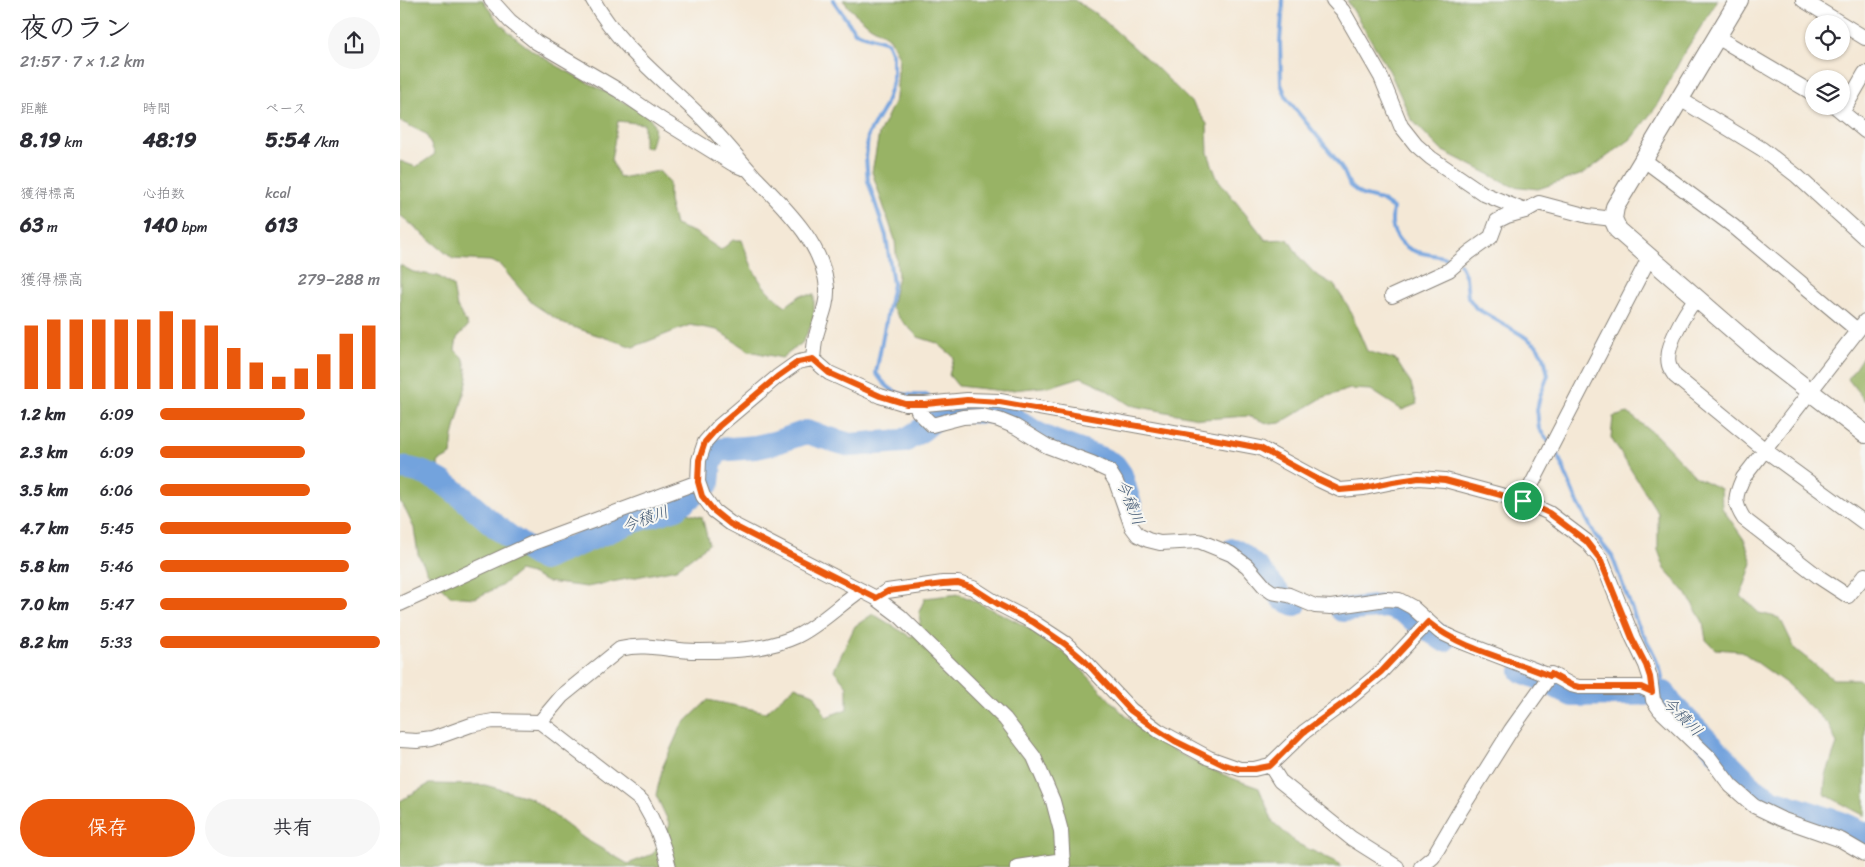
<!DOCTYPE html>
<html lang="ja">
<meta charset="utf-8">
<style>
:root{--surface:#fff;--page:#f7f7f7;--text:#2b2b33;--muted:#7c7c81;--accent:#ea580c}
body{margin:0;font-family:Sriracha,"Klee One",sans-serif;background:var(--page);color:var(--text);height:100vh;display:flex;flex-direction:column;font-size:19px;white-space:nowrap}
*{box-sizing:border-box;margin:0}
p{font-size:16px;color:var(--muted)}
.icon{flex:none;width:28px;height:28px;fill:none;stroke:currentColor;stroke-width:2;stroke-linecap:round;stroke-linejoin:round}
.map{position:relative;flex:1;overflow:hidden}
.drawer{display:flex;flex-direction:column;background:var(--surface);width:400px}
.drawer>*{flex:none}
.tools{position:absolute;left:1405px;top:15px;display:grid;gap:10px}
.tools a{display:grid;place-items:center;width:45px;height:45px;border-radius:50%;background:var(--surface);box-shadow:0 1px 4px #0004;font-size:25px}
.pin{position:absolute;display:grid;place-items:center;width:42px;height:42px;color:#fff;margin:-21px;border:2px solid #fff;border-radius:50%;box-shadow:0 1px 5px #0007}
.round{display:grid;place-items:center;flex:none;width:52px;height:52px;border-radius:26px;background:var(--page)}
.summary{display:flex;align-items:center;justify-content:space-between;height:85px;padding:0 20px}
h1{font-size:28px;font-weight:800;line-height:38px}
.figures{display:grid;grid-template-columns:repeat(3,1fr);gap:8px;height:85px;padding:5px 20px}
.figures div{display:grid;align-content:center}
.figures b{font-size:21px;font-weight:800}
.figures small{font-size:14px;font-weight:400}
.figures p{font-size:14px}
.chart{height:140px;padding:10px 20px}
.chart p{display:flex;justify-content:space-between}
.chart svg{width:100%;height:90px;margin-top:5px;stroke:var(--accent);stroke-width:6}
.cta{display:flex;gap:10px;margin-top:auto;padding:10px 20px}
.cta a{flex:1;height:58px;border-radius:30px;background:var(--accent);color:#fff;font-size:20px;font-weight:800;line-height:58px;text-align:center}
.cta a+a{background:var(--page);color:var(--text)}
ul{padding:0 20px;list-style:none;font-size:16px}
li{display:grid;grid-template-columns:80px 60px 1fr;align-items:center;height:38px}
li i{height:12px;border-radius:6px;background:var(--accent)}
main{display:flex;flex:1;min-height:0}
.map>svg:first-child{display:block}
.forest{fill:#98b365;stroke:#5a6840}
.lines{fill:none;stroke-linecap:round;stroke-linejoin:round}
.stream{stroke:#73a3dd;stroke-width:4}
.river{stroke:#73a3dd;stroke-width:24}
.minor-casing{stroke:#888279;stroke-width:16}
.tertiary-casing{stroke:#888279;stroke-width:20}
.minor{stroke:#fff;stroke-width:14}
.tertiary{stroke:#fff;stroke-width:18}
.route-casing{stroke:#fff;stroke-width:10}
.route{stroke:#ea580c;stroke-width:6}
.labels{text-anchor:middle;stroke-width:4;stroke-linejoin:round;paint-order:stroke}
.water-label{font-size:16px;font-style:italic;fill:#435973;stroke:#f6f6f2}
</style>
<main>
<section class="drawer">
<div class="summary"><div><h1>夜のラン</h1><p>21:57 · 7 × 1.2 km</p></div><a class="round"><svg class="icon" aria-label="share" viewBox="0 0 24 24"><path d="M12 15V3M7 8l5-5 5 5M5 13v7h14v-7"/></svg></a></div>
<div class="figures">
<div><p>距離</p><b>8.19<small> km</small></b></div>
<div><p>時間</p><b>48:19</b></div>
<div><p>ペース</p><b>5:54<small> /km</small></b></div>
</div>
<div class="figures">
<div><p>獲得標高</p><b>63<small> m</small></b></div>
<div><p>心拍数</p><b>140<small> bpm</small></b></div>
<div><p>kcal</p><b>613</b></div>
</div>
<div class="chart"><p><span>獲得標高</span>279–288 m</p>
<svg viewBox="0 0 160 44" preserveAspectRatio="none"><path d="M5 44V13M15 44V10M25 44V10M35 44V10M45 44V10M55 44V10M65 44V6M75 44V10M85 44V13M95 44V24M105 44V31M115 44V38M125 44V34M135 44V27M145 44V17M155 44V13"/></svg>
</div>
<ul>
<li><b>1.2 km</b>6:09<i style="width:66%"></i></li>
<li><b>2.3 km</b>6:09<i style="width:66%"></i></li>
<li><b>3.5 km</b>6:06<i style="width:68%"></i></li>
<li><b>4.7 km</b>5:45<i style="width:87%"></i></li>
<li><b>5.8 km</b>5:46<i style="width:86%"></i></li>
<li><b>7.0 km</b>5:47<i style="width:85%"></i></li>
<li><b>8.2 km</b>5:33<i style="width:100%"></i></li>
</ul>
<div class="cta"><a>保存</a><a>共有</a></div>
</section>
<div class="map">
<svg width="1465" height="867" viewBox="0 0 1465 867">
<rect width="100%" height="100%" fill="#f6f6f2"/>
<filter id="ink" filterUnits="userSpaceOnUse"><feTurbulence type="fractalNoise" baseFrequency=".02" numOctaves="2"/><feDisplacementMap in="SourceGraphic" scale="10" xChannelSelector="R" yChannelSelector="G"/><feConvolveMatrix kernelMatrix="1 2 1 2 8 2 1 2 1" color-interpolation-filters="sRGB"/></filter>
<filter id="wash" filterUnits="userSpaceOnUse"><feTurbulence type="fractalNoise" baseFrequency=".0096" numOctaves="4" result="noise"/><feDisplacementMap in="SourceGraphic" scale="20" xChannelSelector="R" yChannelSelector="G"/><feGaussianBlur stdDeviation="1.12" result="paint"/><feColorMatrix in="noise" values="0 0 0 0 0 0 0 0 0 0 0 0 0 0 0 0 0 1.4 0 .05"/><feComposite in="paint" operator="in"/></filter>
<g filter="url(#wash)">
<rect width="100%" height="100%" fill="#f4e8d6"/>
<!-- forest -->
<path class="forest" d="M0 0H83C111 49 172 72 218 99 226 103 245 112 250 118 258 128 253 138 250 148L244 147V124L218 121 211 160 220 178 259 171 269 182V201L275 225 296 233 321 250 333 240H342C352 269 359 288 386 306L401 295H414V320L402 343 382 358 349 351 317 330 290 325 233 347 164 324 132 303 100 265 90 261 53 259 0 215V161L16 167 35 154 26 134 0 121Z
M443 0H674L698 15 757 68 793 104 807 124 808 153 817 178 866 240 888 239 900 258 915 274 934 285 948 306 967 351 996 360 1011 384 1017 404 1002 410 971 390 950 389 922 398 880 423 870 424 848 416 803 419 730 405 699 385 681 377 652 386 603 391 558 386 549 375 554 357 537 343 518 337 500 319 491 307 498 276 495 240 472 172 479 134 496 98 499 57 490 38 470 26 451 10Z
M947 0H1318L1284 53 1256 107 1231 139 1183 174 1138 189 1112 186 1041 150 1011 119 990 72Z
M0 265 13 272 38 276 53 286 57 307 68 326 57 338 55 350 64 359 68 378 53 436 51 455 38 462 39 480 66 511 107 538 139 564 274 510 302 517 309 544 276 569 187 587 147 582 131 574 119 571 101 586 75 598 50 596 28 573 18 554 14 528 3 505 0 502Z
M1465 353V401L1448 379Z
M1228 413 1257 436 1296 477 1321 489 1322 508 1345 541 1352 563 1341 596 1359 613 1380 618 1395 649 1433 679H1458L1465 684V816L1424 794 1426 775 1437 744 1429 725 1387 684 1341 651 1315 649 1306 640 1303 622 1286 593 1265 569 1258 550V513L1211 438 1213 417Z
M559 594C591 609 629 625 656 646 682 666 702 694 726 716 763 749 812 772 859 788L873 822 896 843 940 864 941 867H0V801L29 784 85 785 131 798 185 839 228 864 253 854 270 825 256 795 263 766 281 726 308 700 366 712 395 686 414 694 426 717 447 709V686L434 670 455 626 473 614 511 637 521 621 519 612 525 598Z"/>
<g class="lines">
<!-- stream -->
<path class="stream" d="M433 0 455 32 487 42 493 57V81L485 106 468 135 466 158 468 181 486 236 493 284 476 373C492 396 501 396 528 395L530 413 538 416
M882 0 883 4 880 41 881 84 887 99 931 153 944 172 950 186 962 195 981 200 993 208C991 221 991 230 1000 241 1013 257 1037 253 1054 260
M1060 264 1066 277 1068 297 1076 308 1122 335 1136 345 1144 357 1148 375 1140 396 1137 410 1139 429 1150 443
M1155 448 1176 499 1195 535 1212 556 1237 623 1252 650 1261 672 1264 693"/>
<!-- river -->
<path class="river" d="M0 468C37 470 59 495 86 518 103 533 123 547 143 559L228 523 276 508 308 483 310 463 318 450 356 447 374 443 406 432 450 445 504 441 523 429 538 416 559 411 592 412 613 418 636 433 650 440 702 459 714 465 721 475 731 508
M833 550 839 553 858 569 883 599 895 604
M942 610 987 606 1003 612 1044 640
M1122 671 1140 678 1172 695 1264 693 1271 704 1353 788 1373 801 1443 824 1465 834"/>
</g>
</g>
<g filter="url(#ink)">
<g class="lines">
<defs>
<path id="minor" d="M91 0 110 21 136 42 218 90 262 120 333 164 343 168
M193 0C220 48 265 81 303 119 321 137 337 157 354 176 384 207 423 243 427 288 428 305 420 320 416 336 414 343 414 351 413 359
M933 0 943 11 981 77 1001 126 1016 145 1031 158 1084 194 1125 211
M1403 0 1465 38
M1317 37 1414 94
M1280 99 1362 149 1397 176 1465 238
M1436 107 1465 131
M1443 111 1465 73
M1244 160 1333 226 1457 330
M992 296 1049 270 1070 252 1091 237 1097 221 1107 216 1125 211 1139 203 1188 216 1213 219
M1296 298C1285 313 1264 347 1269 365 1270 369 1273 373 1275 376L1365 450 1465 523
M1465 321 1343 478C1335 496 1333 502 1344 519L1419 577 1448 596 1465 575
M413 359 429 373 480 396 506 404H525L567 400 600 401 824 441 860 448 919 480 940 490 964 488 993 482 1019 478 1045 480 1123 501 1149 513 1186 541 1201 559 1233 638 1246 665 1250 677 1253 700 1260 710 1309 757 1331 786 1354 806 1381 819 1441 840 1465 854
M413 359 398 362 377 377 319 426 305 442 299 460 298 482 303 496 314 511 330 523 476 598 500 616 605 719 634 757 653 801 661 831 663 867
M516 404 518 411 532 425 563 417 582 416 599 420 616 427 647 446 692 463 709 471 716 482 732 527 738 535 748 540 760 543 799 541 831 554 847 566 865 587 872 592 889 595 915 606 931 607 986 599 999 600 1012 607 1040 632 1057 640 1150 676
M1123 501 1249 258
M476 598 487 591 543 583H558L573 588 598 604 633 622 665 643 685 661 731 710 759 731 809 758 840 769H854L870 765 904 732 945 702 981 672 1028 622
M0 604 133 543 298 482
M140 722 162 696 220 649C248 642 273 652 300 651 332 651 367 650 397 636 420 625 440 604 461 590
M0 740 17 741 32 739 71 725 93 721 140 722 242 801C254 821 264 845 269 867
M870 765 880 781 951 838 997 867
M617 867 663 860
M1021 867 1033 857 1060 811 1111 730 1151 674 1171 685 1179 687H1241L1252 692"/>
<path id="tertiary" d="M1339 0 1215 207 1213 219 1218 230 1355 349 1465 434"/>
</defs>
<!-- minor casing -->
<use href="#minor" class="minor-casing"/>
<!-- tertiary casing -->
<use href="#tertiary" class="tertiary-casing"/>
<!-- minor -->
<use href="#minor" class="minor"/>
<!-- tertiary -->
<use href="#tertiary" class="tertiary"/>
</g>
</g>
<g class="lines" filter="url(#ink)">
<defs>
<path id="route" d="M413 359 429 373 480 396 506 404H526L567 400 600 402 824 441 860 448 919 480 940 490 964 488 993 482 1019 478 1045 480 1123 501 1149 513 1186 541 1200 559 1232 638 1246 665 1250 677 1252 692 1241 687H1179L1171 685 1151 674 1150 676C1110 659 1062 650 1028 622L981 672 945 702 904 732 870 766 854 769H840L824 765 775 741 759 731 730 710 685 661 665 644 633 622 598 604 573 588 558 583 543 584 488 591 476 598 330 524 314 511 302 496 298 482 299 460 305 442 319 426 377 377 398 362Z"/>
</defs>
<!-- route casing -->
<use href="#route" class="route-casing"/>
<!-- route -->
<use href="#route" class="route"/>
</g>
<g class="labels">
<!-- water labels -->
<g class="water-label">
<text transform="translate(731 502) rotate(68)" y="6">今積川</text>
<text transform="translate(245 518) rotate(-19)" y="6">今積川</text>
<text transform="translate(1283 716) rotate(45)" y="6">今積川</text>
</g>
</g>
</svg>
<div class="tools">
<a><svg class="icon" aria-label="locate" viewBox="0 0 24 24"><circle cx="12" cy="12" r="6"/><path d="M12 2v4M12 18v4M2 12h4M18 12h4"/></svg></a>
<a><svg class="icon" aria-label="layers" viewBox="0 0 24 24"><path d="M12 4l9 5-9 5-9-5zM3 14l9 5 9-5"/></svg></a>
</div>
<div class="pin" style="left:1123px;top:501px;background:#1e9e55"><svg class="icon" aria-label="arrive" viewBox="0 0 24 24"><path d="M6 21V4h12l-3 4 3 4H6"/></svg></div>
</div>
</main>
